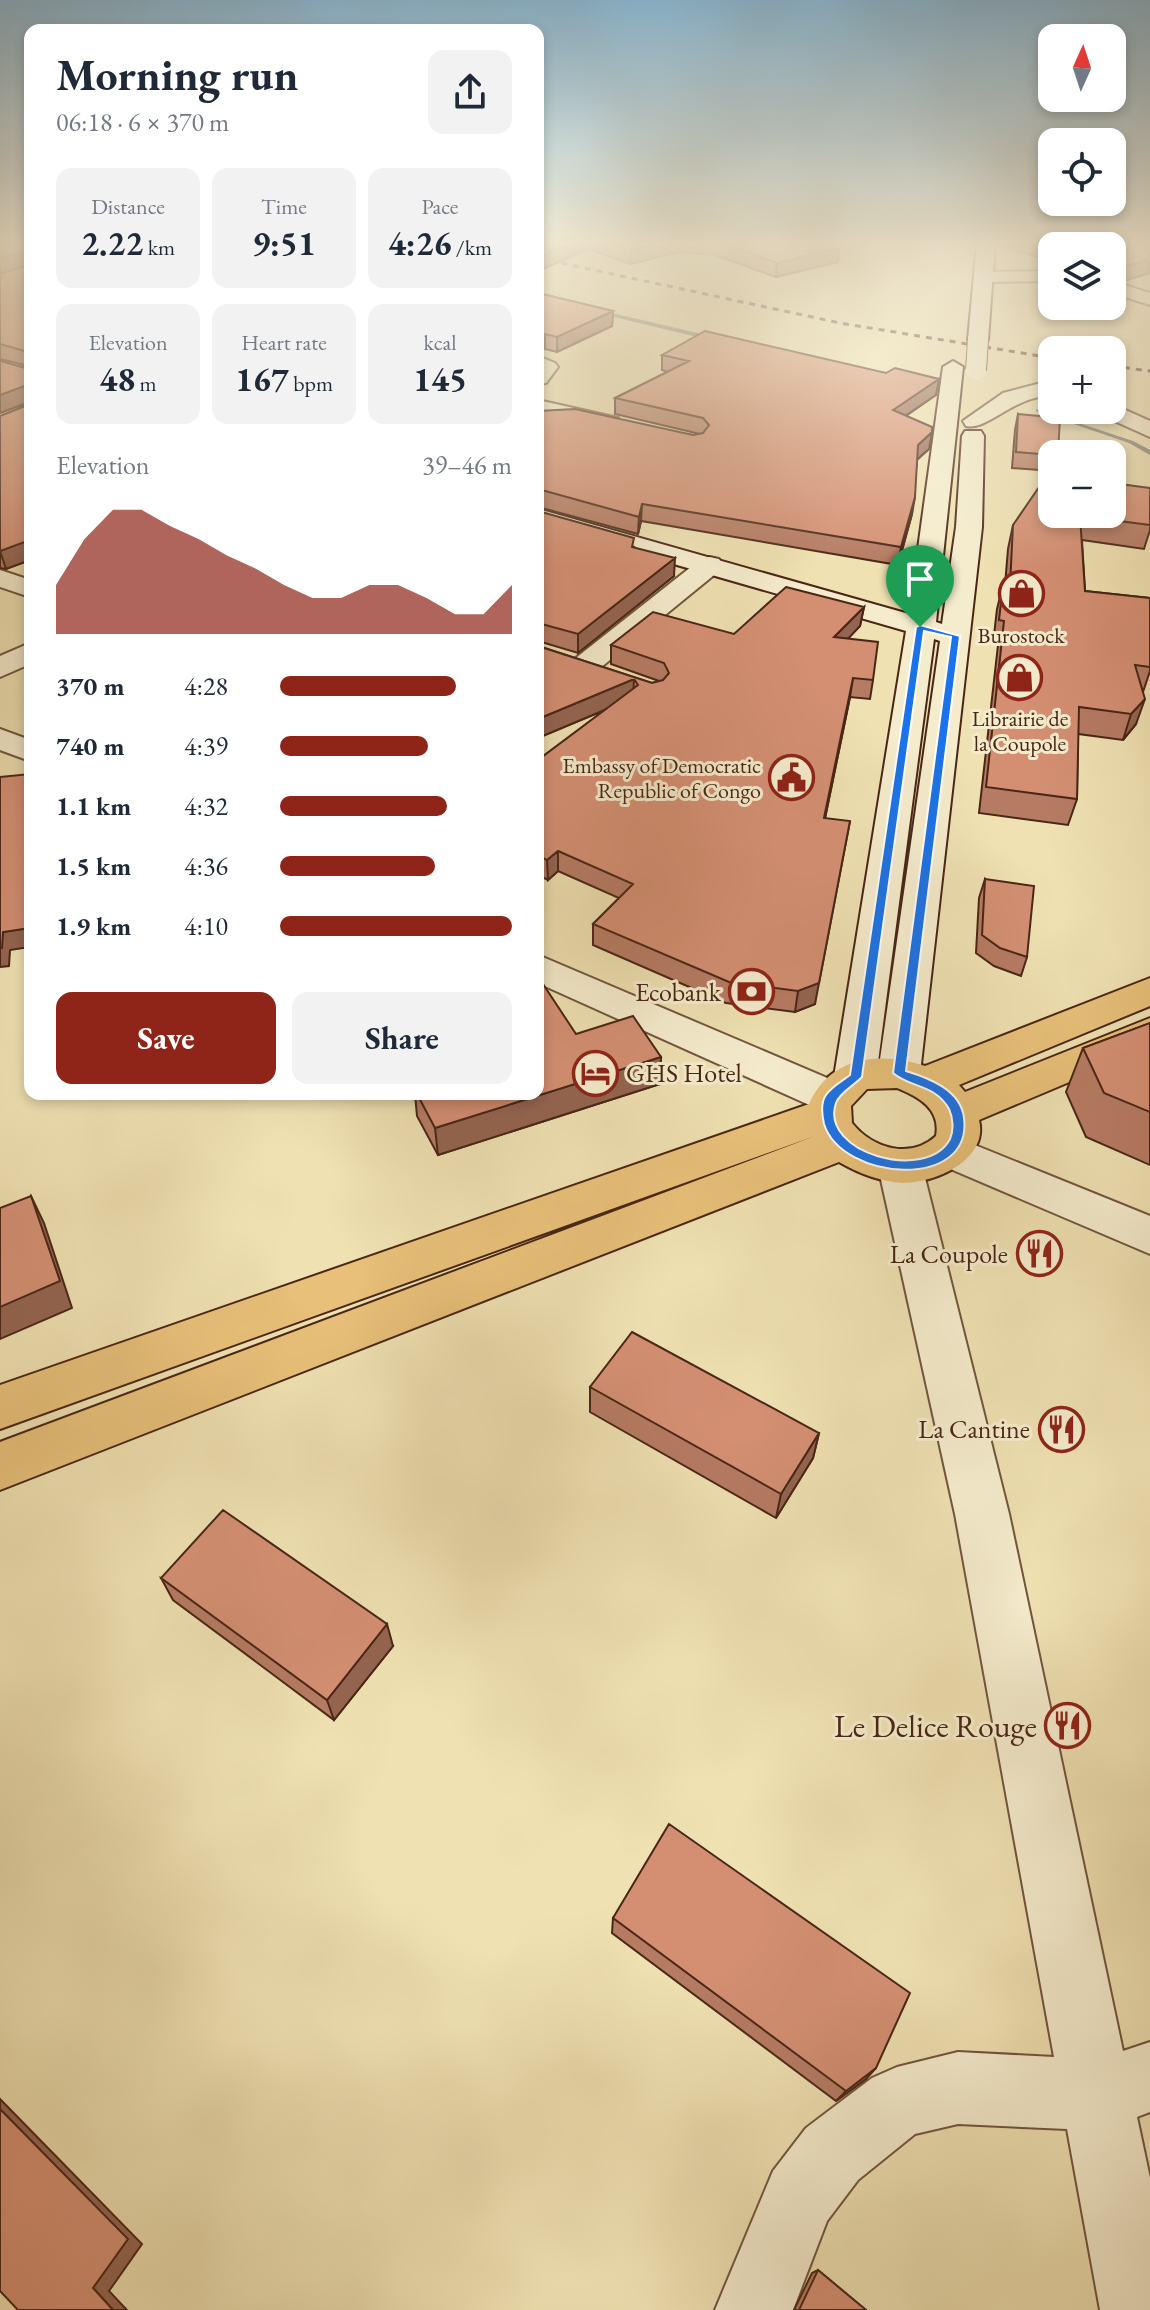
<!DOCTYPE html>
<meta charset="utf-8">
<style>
:root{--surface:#fff;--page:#f2f2f3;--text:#1f2937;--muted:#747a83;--accent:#8f2418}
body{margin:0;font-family:"EB Garamond",serif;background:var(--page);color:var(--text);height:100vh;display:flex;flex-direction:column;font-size:30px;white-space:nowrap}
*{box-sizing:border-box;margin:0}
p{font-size:26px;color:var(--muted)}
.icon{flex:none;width:44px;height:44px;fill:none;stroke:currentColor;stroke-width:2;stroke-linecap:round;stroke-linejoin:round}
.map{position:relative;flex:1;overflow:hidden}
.drawer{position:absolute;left:24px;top:24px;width:520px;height:1076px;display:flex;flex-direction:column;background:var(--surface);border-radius:16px;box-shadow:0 4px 12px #0003}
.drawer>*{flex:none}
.needle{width:52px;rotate:3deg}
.buttons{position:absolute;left:1038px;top:24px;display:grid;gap:16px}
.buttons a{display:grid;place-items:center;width:88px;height:88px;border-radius:16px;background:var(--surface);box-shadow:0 4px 12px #0003;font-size:40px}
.pin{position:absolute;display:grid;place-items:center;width:68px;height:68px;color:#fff;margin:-82px -34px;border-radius:50% 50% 50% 0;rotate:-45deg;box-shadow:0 0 8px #0007}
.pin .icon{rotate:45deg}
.round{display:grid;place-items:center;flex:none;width:84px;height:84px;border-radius:16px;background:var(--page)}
.overview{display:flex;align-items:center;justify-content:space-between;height:136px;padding:0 32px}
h1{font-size:44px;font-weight:700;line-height:60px}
.stats{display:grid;grid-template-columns:repeat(3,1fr);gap:12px;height:136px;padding:8px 32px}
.stats div{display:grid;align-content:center;border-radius:16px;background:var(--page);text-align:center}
.stats b{font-size:34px;font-weight:700}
.stats small{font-size:22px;font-weight:400}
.stats p{font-size:22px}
.chart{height:224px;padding:16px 32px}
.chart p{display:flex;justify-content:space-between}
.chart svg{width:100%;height:144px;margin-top:8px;fill:var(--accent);opacity:.7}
.primary-button{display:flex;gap:16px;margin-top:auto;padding:16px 32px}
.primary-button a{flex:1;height:92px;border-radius:16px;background:var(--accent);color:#fff;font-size:32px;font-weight:700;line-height:92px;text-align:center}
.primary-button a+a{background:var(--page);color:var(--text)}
ul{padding:0 32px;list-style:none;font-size:26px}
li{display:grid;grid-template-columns:128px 96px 1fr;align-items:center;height:60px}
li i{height:20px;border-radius:10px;background:var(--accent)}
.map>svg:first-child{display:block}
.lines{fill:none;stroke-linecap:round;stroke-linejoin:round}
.stream{fill:#7a8074;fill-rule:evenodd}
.street-casing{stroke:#72553d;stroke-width:4}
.secondary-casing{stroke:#492616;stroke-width:4}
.primary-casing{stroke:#492616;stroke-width:4}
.street{fill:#f5eccd;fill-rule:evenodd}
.secondary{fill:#f5eccd;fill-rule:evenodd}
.primary{fill:#e8c079;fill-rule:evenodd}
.rail{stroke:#492616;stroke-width:3;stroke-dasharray:6 6;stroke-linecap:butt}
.secondary-bridge-casing{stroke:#492616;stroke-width:22;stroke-linecap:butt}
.secondary-bridge{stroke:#f5eccd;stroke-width:20}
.wall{fill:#b67b63;stroke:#492616;stroke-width:2}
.shaded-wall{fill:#946450;stroke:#492616;stroke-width:2}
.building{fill:#d48f73;stroke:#492616;stroke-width:2}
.route{fill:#1a73e8;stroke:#fff;stroke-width:2;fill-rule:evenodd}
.labels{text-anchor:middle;stroke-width:6;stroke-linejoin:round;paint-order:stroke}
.far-poi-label{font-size:22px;fill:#492616;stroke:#f5eccd}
.poi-label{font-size:26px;fill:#492616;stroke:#f5eccd;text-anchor:end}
.near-poi-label{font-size:32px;fill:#492616;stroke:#f5eccd;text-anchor:end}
</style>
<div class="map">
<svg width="1150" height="2310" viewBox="0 0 1150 2310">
<rect width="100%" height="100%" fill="#efe1b2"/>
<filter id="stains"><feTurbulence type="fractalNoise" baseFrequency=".0025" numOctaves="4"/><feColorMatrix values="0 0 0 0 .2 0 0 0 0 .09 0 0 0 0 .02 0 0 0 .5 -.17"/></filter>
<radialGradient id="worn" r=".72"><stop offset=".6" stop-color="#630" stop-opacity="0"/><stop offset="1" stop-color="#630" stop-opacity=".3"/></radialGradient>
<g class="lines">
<!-- stream -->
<path class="stream" d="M599 310 710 336 713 338 710 340 597 313Z
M1036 409 1133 441 1150 450V455L1129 443 1036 411Z"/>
<defs>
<path id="street" d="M1052 271V281L985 282 976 277 985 272Z
M1112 281 1150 293V305L1112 293Z
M538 356 555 363 558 367 546 383 538 384Z
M1041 383 1052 384V396C1014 395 988 431 966 426L963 421 1003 393Z
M538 400 618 418 621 423 618 428 610 430 538 414Z
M1112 404 1150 421V437L1101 415 1098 410H1112Z
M710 557 719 559 723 565 719 571 594 673 583 676 572 673 568 667 572 661 701 559Z
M0 570 30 580V597L0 587Z
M30 643V664L0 677V656Z
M0 729 30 740V761L0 750Z
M538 955 846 1086 852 1097 846 1108 831 1112 816 1108 538 983Z
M950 1135 1150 1216V1254L934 1162 928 1151 934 1140Z
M900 1149 916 1154 922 1166 1009 1514 1123 2051 1150 2042V2112L1137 2117 1150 2178V2310H1100L1067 2129 958 2124 915 2134 858 2180 827 2221 793 2310H715L773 2171 806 2128 872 2078 897 2067 958 2052 1054 2057 955 1514 878 1166 884 1154Z"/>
<path id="secondary" d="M977 243H995L988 340 978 346 968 340Z
M953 361 963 367 936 622 942 624 956 527 962 436 965 431H981L984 436 982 527 920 1073 914 1083 899 1088 884 1083 878 1073 940 641 934 639 876 1077 870 1087 855 1092 840 1087 834 1077 906 631 538 525V509L909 614 943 367Z"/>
<path id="primary" d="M1150 978V1006L959 1085 965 1092 1150 1018V1048L979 1120C989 1160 935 1183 903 1183 881 1182 858 1173 839 1162L0 1490V1442L815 1136 0 1429V1385L809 1104C830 1056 880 1051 925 1066ZM897 1088C919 1097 941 1109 936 1136 910 1160 872 1148 852 1123L851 1106 867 1089Z"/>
</defs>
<!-- street casing -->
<use href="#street" class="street-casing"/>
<!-- secondary casing -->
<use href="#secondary" class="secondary-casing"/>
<!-- primary casing -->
<use href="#primary" class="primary-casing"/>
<!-- street -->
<use href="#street" class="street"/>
<!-- secondary -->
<use href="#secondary" class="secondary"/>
<!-- primary -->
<use href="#primary" class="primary"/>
<!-- rail -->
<path class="rail" d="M538 258 840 323 1052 358
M1112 366 1150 371"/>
<defs>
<path id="secondary-bridge" d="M976 370 978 340"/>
</defs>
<!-- secondary-bridge casing -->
<use href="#secondary-bridge" class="secondary-bridge-casing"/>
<!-- secondary-bridge -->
<use href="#secondary-bridge" class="secondary-bridge"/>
</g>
<!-- wall -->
<path class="wall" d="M30 243V560L6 569 0 568V416L28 405V403L0 413V361L25 368 28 366 0 359V274L29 265Z
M538 243H824L839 248 838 262 776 277 715 255 679 252 630 264 589 249 538 271Z
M996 243H1150V273L1123 281 1112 278V246H1052V261L998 245Z
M538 293 613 311 612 326 557 352 545 349Z
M662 355 886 373 939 379 936 395 906 416 929 449 917 460 912 514 898 565 641 521 638 534 538 507V411L693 435 700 434 615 414V398L668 372 662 370Z
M1018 414 1052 454V471L1012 468 1015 430Z
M1150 488V530L1144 549 1082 540 1085 591 1150 598V671L1143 692 1136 724 1123 740 1078 734 1077 799 1068 825 979 813 998 645 993 644 997 609 1003 585H1005L1008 549 1013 525Z
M538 511 634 547 674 576 578 653 538 641Z
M864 607 860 626 848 638 873 680 870 699 850 697 825 818 815 1004 795 1012 726 1003 593 945V924L619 898 558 871 548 880 538 875V760L605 710 538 738V646L652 683 659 681 611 664V645L734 634Z
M985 879 1027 957 1021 976 994 966 976 953 979 898Z
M1150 1023V1165L1086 1137 1066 1092 1083 1048Z
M576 1034 661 1057 660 1084 438 1155 417 1116 415 1094H538Z
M590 1387 819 1433 813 1458 776 1518 590 1412Z
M161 1578 393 1646 334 1720 173 1600Z
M613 1918 866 2079 836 2101 612 1933Z
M818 2270 866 2310H794L812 2273Z"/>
<!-- shaded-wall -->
<path class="shaded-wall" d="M572 243H589V249L538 271V257Z
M662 243H680L679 252 630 264 631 250Z
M839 248 838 262 776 277 777 263Z
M28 251 30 265 0 274V258Z
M1150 259V273L1123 281 1127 266Z
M613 311 612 326 557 352V337Z
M545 334V349L538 352V337Z
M939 379 936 395 890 426 893 410Z
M24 386 29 402 0 413V395Z
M932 432 929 449 915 461 918 445Z
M915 497 912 514 898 565 901 547Z
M642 504 641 521 638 534 639 517Z
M29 540 30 560 6 569 0 551Z
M675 558 674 576 578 653V634Z
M864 607 860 626 832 656 834 637Z
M853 678 850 697 821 838 824 818Z
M634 679 633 698 538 738V719Z
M1145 699 1136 724 1123 740 1131 714Z
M850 821 815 1004 795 1012 798 991Z
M558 851V871L548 880 547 860Z
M30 928V947L10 950 9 966 0 967V948L3 932Z
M661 1057 660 1084 438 1155 435 1128Z
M31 1196 44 1223 72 1308 0 1339V1307Z
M819 1433 813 1458 776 1518 781 1494Z
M387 1624 393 1646 334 1720 327 1700Z
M876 2068 866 2079 836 2101 846 2091Z
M0 2099 142 2244 109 2291 127 2310H113L93 2288 0 2109Z"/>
<!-- building -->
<path class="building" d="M0 243H30V540L0 551V416L28 405 29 389 24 386 0 395V361L25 368 29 365 28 352 0 344V274L29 265 28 251 0 258Z
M538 243H572L538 257Z
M610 243H662L631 250Z
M721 243H824L839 248 777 263Z
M1044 243H1150V259L1127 266 1112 262V246H1056Z
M538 293 613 311 557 337 545 334 538 337Z
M705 331 886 373 895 368 939 379 893 410 932 427V432L918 445 915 497 901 547 642 504 639 517 538 489V411L575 409 693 435 703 433 709 425 703 418 615 398 689 361 662 355Z
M1018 414 1060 418 1058 454H1052V455L1016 452Z
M1048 474H1052V514H1112V483L1150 488V525L1080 516 1085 591 1150 598V667L1135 665 1145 699 1131 714 1079 707 1077 799 986 787 1004 621 999 620 1003 585 1010 586 1013 525Z
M538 511 634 538 632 547 675 558 578 634 538 623Z
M786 587 864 607 834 637 878 642 873 680 853 678 824 818 850 821 819 983 798 991 729 982 593 924 633 884 558 851 547 860 538 855V760L638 685 634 679 538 719V646L652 683 663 680 669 673 664 663 611 645 653 612 734 634Z
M30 774V928L3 932 2 948H0V777Z
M985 879 1034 886 1027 957 1000 948 982 935Z
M541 981 576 1034 633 1016 661 1057 435 1128 417 1094H538V982Z
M1150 1023V1112L1104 1093 1083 1048Z
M31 1196 60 1281 0 1307V1208Z
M632 1332 819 1433 781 1494 590 1387Z
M223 1510 387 1624 327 1700 161 1578Z
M669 1824 910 1993 876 2068 846 2091 613 1918Z
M0 2109 128 2239 93 2288 113 2310H18L0 2291Z
M818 2270 866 2310H799Z"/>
<!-- sky -->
<linearGradient id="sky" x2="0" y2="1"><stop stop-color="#89b7d2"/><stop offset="0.43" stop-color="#f8f2dc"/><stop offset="1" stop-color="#f8f2dc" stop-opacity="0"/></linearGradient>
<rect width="1150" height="566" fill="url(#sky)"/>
<!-- route -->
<path class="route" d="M920 625 960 636 906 1071C929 1078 961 1090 964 1118 973 1191 842 1181 824 1124 822 1115 820 1103 826 1095 831 1087 842 1081 850 1075L916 627ZM924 631 951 637 893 1073C910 1088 935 1084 949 1109 953 1118 954 1130 950 1139 927 1183 819 1153 836 1103 840 1092 855 1085 862 1077Z"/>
<!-- icons -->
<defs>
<symbol id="shop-ring" viewBox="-11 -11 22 22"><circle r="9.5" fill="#f5eccd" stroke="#8f2418" stroke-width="1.5"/><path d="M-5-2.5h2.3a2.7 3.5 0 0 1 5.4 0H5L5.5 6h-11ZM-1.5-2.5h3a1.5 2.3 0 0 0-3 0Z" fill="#8f2418"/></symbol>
<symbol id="civic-ring" viewBox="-11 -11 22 22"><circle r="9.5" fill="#f5eccd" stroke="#8f2418" stroke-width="1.5"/><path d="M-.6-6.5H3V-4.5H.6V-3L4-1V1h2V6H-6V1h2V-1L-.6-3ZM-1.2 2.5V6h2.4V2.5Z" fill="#8f2418"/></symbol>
<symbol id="bank-ring" viewBox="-11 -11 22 22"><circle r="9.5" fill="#f5eccd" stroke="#8f2418" stroke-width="1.5"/><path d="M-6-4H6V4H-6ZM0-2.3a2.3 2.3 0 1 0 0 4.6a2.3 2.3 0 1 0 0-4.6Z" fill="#8f2418"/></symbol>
<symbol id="hotel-ring" viewBox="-11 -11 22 22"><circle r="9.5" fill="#f5eccd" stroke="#8f2418" stroke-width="1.5"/><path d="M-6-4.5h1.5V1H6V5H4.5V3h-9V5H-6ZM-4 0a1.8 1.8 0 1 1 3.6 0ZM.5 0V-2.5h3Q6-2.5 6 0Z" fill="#8f2418"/></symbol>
<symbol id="restaurant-ring" viewBox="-11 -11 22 22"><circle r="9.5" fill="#f5eccd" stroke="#8f2418" stroke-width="1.5"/><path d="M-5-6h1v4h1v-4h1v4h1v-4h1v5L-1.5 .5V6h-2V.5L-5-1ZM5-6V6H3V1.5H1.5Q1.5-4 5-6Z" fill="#8f2418"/></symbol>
</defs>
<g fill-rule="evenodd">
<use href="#shop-ring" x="996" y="568" width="51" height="51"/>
<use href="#shop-ring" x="994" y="652" width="51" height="51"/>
<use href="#civic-ring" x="766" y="752" width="51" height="51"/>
<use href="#bank-ring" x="726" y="966" width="51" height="51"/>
<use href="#hotel-ring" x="570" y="1048" width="51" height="51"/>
<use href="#restaurant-ring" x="1014" y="1228" width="51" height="51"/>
<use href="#restaurant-ring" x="1036" y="1404" width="51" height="51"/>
<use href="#restaurant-ring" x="1042" y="1700" width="51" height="51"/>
</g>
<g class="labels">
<!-- far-poi labels -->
<g class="far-poi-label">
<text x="1021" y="643">Burostock</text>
<text x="1020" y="726">Librairie de<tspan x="1020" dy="25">la Coupole</tspan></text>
<text x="761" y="773" text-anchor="end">Embassy of Democratic<tspan x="761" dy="25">Republic of Congo</tspan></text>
</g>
<!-- poi labels -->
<g class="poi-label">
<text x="721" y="1001">Ecobank</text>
<text x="626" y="1082" text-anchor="start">GHS Hotel</text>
<text x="1008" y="1263">La Coupole</text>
<text x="1030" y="1438">La Cantine</text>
</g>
<!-- near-poi labels -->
<g class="near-poi-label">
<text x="1037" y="1737">Le Delice Rouge</text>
</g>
</g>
<rect width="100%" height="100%" filter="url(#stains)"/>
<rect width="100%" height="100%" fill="url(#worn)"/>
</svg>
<div class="buttons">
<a><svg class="needle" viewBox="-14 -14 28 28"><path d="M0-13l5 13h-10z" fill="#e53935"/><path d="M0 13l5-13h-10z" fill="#747a83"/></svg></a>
<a><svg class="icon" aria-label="locate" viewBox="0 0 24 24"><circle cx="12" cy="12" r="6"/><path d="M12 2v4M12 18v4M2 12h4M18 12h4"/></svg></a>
<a><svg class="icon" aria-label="layers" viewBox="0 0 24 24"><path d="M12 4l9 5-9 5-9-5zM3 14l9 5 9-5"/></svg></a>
<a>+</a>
<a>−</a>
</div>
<div class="pin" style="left:920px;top:627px;background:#1e9e55"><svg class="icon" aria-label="arrive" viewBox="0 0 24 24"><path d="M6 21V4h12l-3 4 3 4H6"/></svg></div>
<section class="drawer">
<div class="overview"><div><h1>Morning run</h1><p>06:18 · 6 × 370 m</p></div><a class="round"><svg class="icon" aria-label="share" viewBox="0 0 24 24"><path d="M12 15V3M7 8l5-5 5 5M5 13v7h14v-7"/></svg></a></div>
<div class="stats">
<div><p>Distance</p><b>2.22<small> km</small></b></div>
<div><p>Time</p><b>9:51</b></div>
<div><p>Pace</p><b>4:26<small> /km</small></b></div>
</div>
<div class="stats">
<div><p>Elevation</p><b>48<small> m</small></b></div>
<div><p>Heart rate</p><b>167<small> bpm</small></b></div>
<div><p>kcal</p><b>145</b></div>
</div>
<div class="chart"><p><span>Elevation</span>39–46 m</p>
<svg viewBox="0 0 160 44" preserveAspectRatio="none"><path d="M0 44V29L10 15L20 6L30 6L40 11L50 15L60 20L70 24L80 29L90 33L100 33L110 29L120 29L130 33L140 38L150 38L160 29V44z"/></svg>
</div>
<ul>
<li><b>370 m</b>4:28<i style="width:76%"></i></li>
<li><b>740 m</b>4:39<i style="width:64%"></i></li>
<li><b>1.1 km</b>4:32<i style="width:72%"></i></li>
<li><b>1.5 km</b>4:36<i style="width:67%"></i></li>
<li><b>1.9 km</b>4:10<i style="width:100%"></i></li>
</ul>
<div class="primary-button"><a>Save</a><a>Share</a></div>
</section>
</div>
